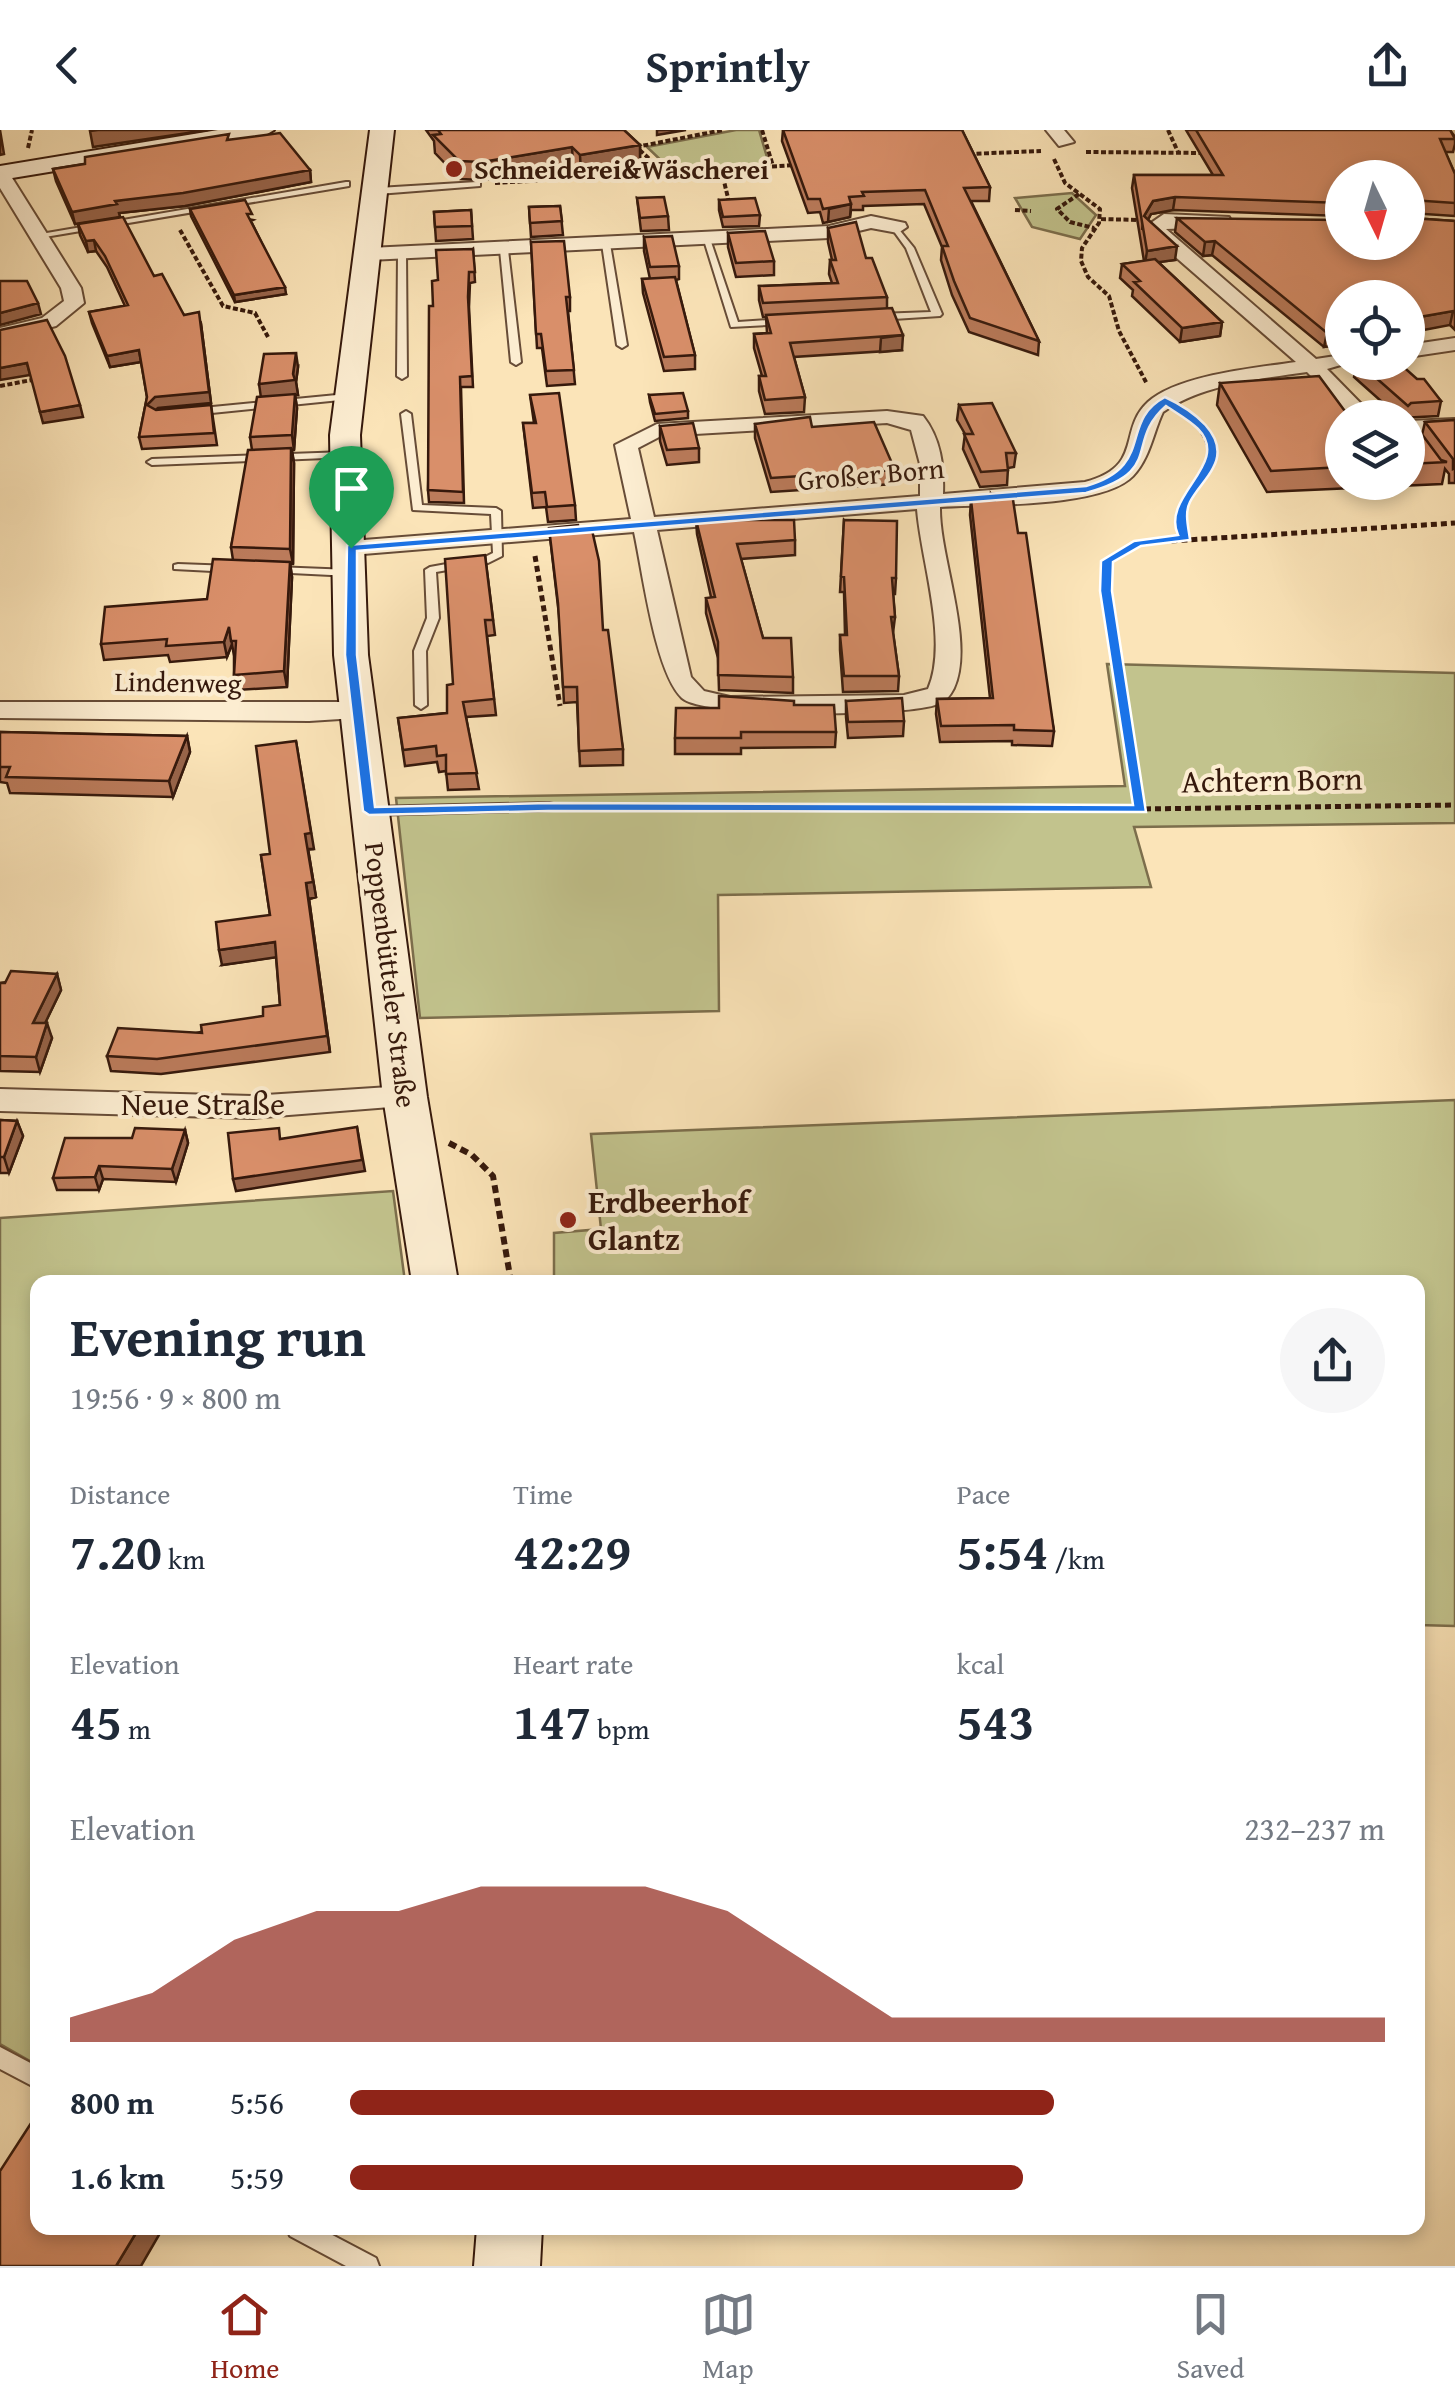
<!DOCTYPE html>
<meta charset="utf-8">
<style>
:root{--surface:#fff;--page:#f6f6f7;--text:#1f2937;--muted:#747a83;--line:#e0e1e3;--accent:#8f2418}
body{margin:0;font-family:"Gentium Book Plus",serif;background:var(--page);color:var(--text);height:100vh;display:flex;flex-direction:column;font-size:38px;white-space:nowrap}
*{box-sizing:border-box;margin:0}
p{font-size:32px;color:var(--muted)}
.icon{flex:none;width:55px;height:55px;fill:none;stroke:currentColor;stroke-width:2;stroke-linecap:round;stroke-linejoin:round}
.map{position:relative;flex:1;overflow:hidden}
.side{position:absolute;left:30px;top:1145px;width:1395px;height:960px;display:flex;flex-direction:column;background:var(--surface);border-radius:20px;box-shadow:0 5px 15px #0003}
.side>*{flex:none}
.needle{width:65px;rotate:175deg}
.tools{position:absolute;left:1325px;top:30px;display:grid;gap:20px}
.tools a{display:grid;place-items:center;width:100px;height:100px;border-radius:50%;background:var(--surface);box-shadow:0 5px 15px #0003;font-size:50px}
.pin{position:absolute;display:grid;place-items:center;width:85px;height:85px;color:#fff;margin:-102px -42px;border-radius:50% 50% 50% 0;rotate:-45deg;box-shadow:0 0 10px #0007}
.pin .icon{rotate:45deg}
.round{display:grid;place-items:center;flex:none;width:105px;height:105px;border-radius:52px;background:var(--page)}
.head{display:flex;align-items:center;justify-content:space-between;height:170px;padding:0 40px}
h1{font-size:55px;font-weight:700;line-height:75px}
.stats{display:grid;grid-template-columns:repeat(3,1fr);gap:15px;height:170px;padding:10px 40px}
.stats div{display:grid;align-content:center}
.stats b{font-size:50px;font-weight:700}
.stats small{font-size:28px;font-weight:400}
.stats p{font-size:28px}
.chart{height:280px;padding:20px 40px}
.chart p{display:flex;justify-content:space-between}
.chart svg{width:100%;height:180px;margin-top:10px;fill:var(--accent);opacity:.7}
ul{padding:0 40px;list-style:none;font-size:32px}
li{display:grid;grid-template-columns:160px 120px 1fr;align-items:center;height:75px}
li i{height:25px;border-radius:12px;background:var(--accent)}
header{display:flex;justify-content:space-between;align-items:center;height:130px;padding:0 40px;background:var(--surface);font-size:45px;font-weight:700}
.dock{display:flex;justify-content:space-around;align-items:center;height:140px;border-top:2px solid var(--line);background:var(--surface);font-size:28px;color:var(--muted)}
.dock a{display:grid;justify-items:center;gap:5px}
.dock .current{color:var(--accent)}
.map>svg:first-child{display:block}
.green{fill:#c2c38d;stroke:#7c6e4c;stroke-width:2.5}
.lines{fill:none;stroke-linecap:round;stroke-linejoin:round}
.lane-casing{stroke:#674c37;stroke-width:4}
.street-casing{stroke:#674c37;stroke-width:4}
.secondary-casing{stroke:#36190c;stroke-width:4}
.path-far2{stroke:#36190c;stroke-width:4;stroke-dasharray:5 2.5;stroke-linecap:butt}
.path-far1{stroke:#36190c;stroke-width:5;stroke-dasharray:6 4;stroke-linecap:butt}
.path{stroke:#36190c;stroke-width:6;stroke-dasharray:8 5;stroke-linecap:butt}
.lane{fill:#fcedd1;fill-rule:evenodd}
.street{fill:#fcedd1;fill-rule:evenodd}
.secondary{fill:#fcedd1;fill-rule:evenodd}
.wall{fill:#bb7b5b;stroke:#36190c;stroke-width:2.5}
.shaded-wall{fill:#98644a;stroke:#36190c;stroke-width:2.5}
.building{fill:#d98f6a;stroke:#36190c;stroke-width:2.5}
.route{fill:#1a73e8;stroke:#fff;stroke-width:2.5;fill-rule:evenodd}
.poi-dot{fill:#8f2418;stroke:#fcedd1;stroke-width:4}
.labels{text-anchor:middle;stroke-width:8;stroke-linejoin:round;paint-order:stroke}
.far-poi-label{font-size:28px;font-weight:bold;fill:#36190c;stroke:#fcedd1;text-anchor:start}
.far-street-label{font-size:28px;fill:#36190c;stroke:#fcedd1}
.street-label{font-size:32px;fill:#36190c;stroke:#fcedd1}
.poi-label{font-size:32px;font-weight:bold;fill:#36190c;stroke:#fcedd1;text-anchor:start}
</style>
<header><svg class="icon" aria-label="back" viewBox="0 0 24 24"><path d="M15 5l-7 7 7 7"/></svg>Sprintly<svg class="icon" aria-label="share" viewBox="0 0 24 24"><path d="M12 15V3M7 8l5-5 5 5M5 13v7h14v-7"/></svg></header>
<div class="map">
<svg width="1455" height="2136" viewBox="0 0 1455 2136">
<rect width="100%" height="100%" fill="#fbe4b8"/>
<filter id="stains"><feTurbulence type="fractalNoise" baseFrequency=".002" numOctaves="4"/><feColorMatrix values="0 0 0 0 .2 0 0 0 0 .09 0 0 0 0 .02 0 0 0 .5 -.17"/></filter>
<radialGradient id="worn" r=".72"><stop offset=".6" stop-color="#630" stop-opacity="0"/><stop offset="1" stop-color="#630" stop-opacity=".3"/></radialGradient>
<!-- green -->
<path class="green" d="M736 0H759L769 34 671 40 647 17Z
M1072 63 1096 85 1080 109 1032 97 1015 68Z
M1107 534 1455 543V693L1134 697 1151 757 718 765 719 881 420 888 396 668 1125 656Z
M1455 970V1496L1418 1495V1152H554V1103L601 1099 591 1004Z
M393 1061 405 1152H38L37 1935 0 1914V1088Z"/>
<g class="lines">
<defs>
<path id="lane" d="M346 52H349V56L39 108 35 105Z
M477 52H480V56L378 64 374 61 378 58Z
M897 97 914 118 942 184 940 186 878 190 873 187 878 184 931 182 906 118 893 100Z
M703 107 710 109 738 192 785 189 788 190V194L731 197Z
M606 111 610 114 627 215 622 218 617 215 602 114Z
M504 117 508 120 521 232 516 235 511 232 500 120Z
M402 121 406 124 407 246 402 249 397 246 398 124Z
M347 264 350 265V269L192 285 187 282 192 279Z
M406 281 411 284 422 375 496 378 501 381 502 426 488 433 436 442 439 488 426 521 427 575 421 579 415 575 414 521 427 488 425 440 430 437 485 427 493 423 491 384 413 380 401 284Z
M346 322 351 325 350 327 152 335 147 332 152 329Z
M178 434 232 436 237 439 232 442 174 439V435Z
M275 437 351 440 356 443 351 446 271 442 270 440Z
M549 673 553 674V680L369 685 363 681 369 677Z
M0 1917 38 1937V1959L0 1939Z
M287 2098H319L376 2128 379 2136H346L290 2106Z"/>
<path id="street" d="M1046 0H1064L1074 12 1059 16Z
M0 38 9 43 81 158 84 173 56 196 0 210V198L42 188 64 171 61 158 0 58Z
M1164 84 1229 87 1231 91 1222 97 1166 99 1316 229 1342 225V232H1351L1327 239 1375 288H1352L1307 242C1259 249 1203 254 1163 282 1153 303 1150 328 1133 346 1102 378 985 374 940 377 939 427 975 512 954 558 950 566 946 571 938 574 909 587 703 588 682 568 655 542 643 443 634 402L351 425 339 418 351 411 631 389 615 315 657 294 887 281 923 286C941 309 944 336 943 364L1085 352C1145 336 1117 301 1148 272 1178 245 1256 238 1296 232L1148 103V95ZM887 293 911 300 920 334V366L654 387 638 318 661 306ZM917 379C921 431 949 511 928 559L904 565 730 567 704 561 691 547 657 400Z
M871 86 905 93 907 97 898 103 871 98 829 108 369 130 359 124 369 118 829 96Z
M1455 208V220L1408 227V215Z
M1455 289V301L1408 303V291Z
M0 572H356L369 580 356 588 309 591 0 588Z
M405 956 416 959 421 967 416 975 252 988 0 981V959L252 966Z"/>
<path id="secondary" d="M218 0H274L262 7 0 50V36Z
M370 0H394L360 305 368 525 427 967 458 1152H412L383 967 334 525 330 305Z
M477 2098H542L540 2136H474Z"/>
</defs>
<!-- lane casing -->
<use href="#lane" class="lane-casing"/>
<!-- street casing -->
<use href="#street" class="street-casing"/>
<!-- secondary casing -->
<use href="#secondary" class="secondary-casing"/>
<!-- path-far2 -->
<path class="path-far2" d="M762 0 773 36
M1168 0 1178 22
M634 15 664 42
M636 17 723 0
M28 18 32 0
M1086 22 1204 23
M969 24 1041 21
M1054 29 1065 53 1100 79 1099 93 1082 118 1081 131 1088 147 1109 166 1119 201 1147 254
M721 39 730 76
M495 53 797 35
M1079 64 1057 79 1070 92 1094 98
M1015 80 1031 81
M1101 89 1138 90
M180 100 223 176 255 183 268 207
M0 256 37 249
M1188 285C1209 308 1217 323 1199 352"/>
<!-- path-far1 -->
<path class="path-far1" d="M1185 408C1179 383 1186 370 1200 349
M535 426 560 576
M565 677 1141 679 1455 675
M1141 679 1106 461 1107 431 1139 413 1455 393"/>
<!-- path -->
<path class="path" d="M449 1013 472 1025 493 1046 511 1152"/>
<!-- lane -->
<use href="#lane" class="lane"/>
<!-- street -->
<use href="#street" class="street"/>
<!-- secondary -->
<use href="#secondary" class="secondary"/>
</g>
<!-- wall -->
<path class="wall" d="M426 0H624L640 15V32L581 43 573 34 483 50 460 49 435 23 434 11Z
M783 0H962L990 57 989 71H971L1039 211 1038 225 969 202 952 165 941 130 942 117 924 74 863 76V80H851L850 87 828 92 823 93 820 82 808 83 782 11Z
M1186 0H1450L1455 7V14L1453 22H1445L1455 44V86L1410 83 1411 88 1455 91V200L1450 195 1342 168V214L1324 217 1212 125 1203 126 1175 102 1177 88 1408 112 1342 48V86L1173 80 1151 84 1148 90 1175 130 1158 132 1222 192 1220 206 1180 212 1132 166 1133 160 1120 148 1122 134 1144 131 1132 58 1134 45H1213Z
M230 10 310 40 311 52 185 76 119 83 120 87 75 94 56 51 53 39Z
M637 68 668 86 669 100 641 101Z
M719 70 760 85 759 96 723 97 719 80Z
M560 76 563 105 531 107 529 77Z
M190 79 253 90 251 91 286 164 235 172 191 86Z
M471 80 473 109 436 111 434 82Z
M78 94 154 146 184 185 201 194 211 273 158 278 156 280 211 275 217 315 142 319 139 307 147 267 141 232 110 237 92 193 89 182 125 176 107 137 96 121 88 122 80 105Z
M828 98 866 128 887 167V179L902 220 794 227 805 267 804 282 765 284 759 261V246H762L754 218V204L767 203 766 187H763L759 170V156L832 153 829 144 830 130H832L828 112Z
M728 103 774 131V145L736 147 728 117Z
M644 107 679 136V149L676 150 695 225V239L664 241 643 163 642 149H650L644 121Z
M531 112 570 167V181H568L575 254 547 256 542 218H537Z
M473 119 475 152 470 153 469 177 473 257H461L464 373 429 372 428 360 433 176 438 150Z
M1357 232 1417 249 1441 271 1438 286 1400 288 1354 247Z
M298 237 296 252 298 265H295L297 278 294 320H292L294 333 293 434H290L292 447 287 557 237 560 234 545V526L232 514 227 527 170 532 168 525 104 530 101 514 207 469 233 430 231 417 252 320 250 307 261 267Z
M1220 253 1342 288V352H1408V295L1422 305 1425 292 1455 290V353H1449V344L1445 339 1442 354 1267 362 1217 275Z
M530 265 575 375 576 390 548 392 546 377 533 378 523 293H534Z
M649 265 688 281V288L655 291 650 272Z
M959 275 1016 323 1014 337 1008 338 1007 355 980 357 963 319 965 304 957 290Z
M755 294 812 297 895 340 894 354 771 362 755 308Z
M660 296 699 318V332L667 335 660 311Z
M991 364 1018 403 1054 601 1052 616 1012 615V611L940 612 936 584 937 569 990 568 970 385 971 370H991Z
M696 390 795 410V425L741 429 763 508 793 547V563L719 560 718 528 706 483V468L711 467 697 404Z
M844 390 896 448 895 464H893L895 487 893 503 899 546 898 561 843 562 840 520V505H845L844 462H840Z
M549 398 603 500 623 619V635L580 636 577 572 564 573 559 485Z
M485 425 495 505 487 506 496 585 466 587 479 659 448 660 446 641 439 642 437 632 405 636 398 588 447 583Z
M846 571 904 591 903 606 848 608 846 587Z
M794 575 836 602 835 617 741 618V624H675V608L719 578Z
M0 602 187 606 190 622 173 667 10 663 7 653 0 652Z
M308 719 316 767 309 769 330 922 161 944 111 941 107 926 263 886 280 875 276 827 222 835 270 785 261 725 314 719Z
M57 844 61 860 45 893 52 908 40 942 0 941V853Z
M0 990 17 991 23 1006 9 1043H0Z
M185 1000 188 1013 176 1052 103 1049 99 1060H57L53 1048 132 1008Z"/>
<!-- shaded-wall -->
<path class="shaded-wall" d="M0 0 4 24 0 25Z
M98 0H208L93 17 90 1Z
M657 0H686L657 5Z
M640 15V32L581 43 580 25Z
M572 17 573 34 483 50 482 32Z
M310 40 311 52 185 76 119 83 120 87 75 94 72 82 115 71Z
M1175 67 1173 80 1151 84 1142 100 1144 86 1153 71Z
M851 74 850 87 828 92 829 79Z
M94 110 96 121 88 122 86 111Z
M1215 111 1212 125 1203 126 1205 112Z
M1177 116 1175 130 1145 134 1147 121Z
M285 157 286 164 235 172 234 165Z
M38 173 41 184 0 195V183Z
M1453 181 1450 195 1408 203V189Z
M1222 192 1220 206 1180 212 1182 198Z
M201 194 211 273 158 278 149 286 147 275Z
M1342 200V214L1324 217 1327 203Z
M903 205 902 220 880 222 881 208Z
M139 220 141 232 110 237 107 226Z
M296 223 298 237 296 252 298 265H295L297 278 294 320 292 305 261 268 259 254 293 244Z
M27 233 30 245 0 250V238Z
M80 275 83 287 43 293 40 282Z
M291 318 294 333 293 434 290 419Z
M290 432 292 447 287 557 284 541Z
M229 497 232 514 227 527 224 512Z
M187 606 190 622 173 667 169 651Z
M296 611 314 719H308L316 767 309 769 330 922 306 753 305 704Z
M275 812 278 827 222 835 219 820Z
M57 844 61 860 38 908 33 893Z
M47 893 52 908 40 942 36 927Z
M17 991 23 1006 9 1043 4 1027Z
M357 997 365 1041 236 1061 233 1049Z
M185 1000 188 1013 176 1052 172 1039Z
M99 1036 103 1049 99 1060 95 1047Z
M139 2098H163L141 2136H116Z"/>
<!-- building -->
<path class="building" d="M438 0H624L640 15 580 25 572 17 482 32 459 31 433 5 441 4Z
M783 0H962L990 57 964 58 1039 211 970 188 954 151 942 116H948L925 60 862 62 864 66 849 67 851 74 823 79 820 69H808Z
M1196 0H1450L1455 9H1440L1455 44V73L1411 70 1408 73V48H1342V73L1175 67 1153 71 1144 86 1177 116 1147 121 1134 45H1223Z
M280 3 310 40 183 63 115 71 117 74 72 82 53 39 85 34V27L229 4 227 10Z
M664 67 668 86 640 88 637 68Z
M755 68 760 85 723 87 719 70Z
M245 70 252 84H247L285 157 234 165 190 79Z
M1408 74 1411 88 1455 91V183L1453 181 1408 189V168H1342V200L1327 203 1215 111 1205 112 1177 88 1342 90V112H1408Z
M560 76 562 91 530 93 529 77Z
M471 80 472 96 435 97 434 82Z
M123 87 154 146 162 144 184 185 199 182 209 262 155 267 147 275 156 280 211 275 214 303 139 307 147 267 139 220 107 226 89 182 128 175 105 126 94 110 86 111 78 94Z
M856 92 866 128H872L887 167 763 173 759 156 838 153 830 130H836L828 98Z
M765 101 774 131 736 133 728 103Z
M672 106 679 136 650 137 644 107Z
M564 111 570 167H566L574 240 546 241 541 204H536L531 112Z
M473 119 475 142H469L468 167 472 246 460 247 463 362 428 360 429 176H433L432 151 438 150 436 120Z
M1155 129 1222 192 1182 198 1134 152 1140 151 1122 134Z
M675 147 695 225 664 227 642 149Z
M0 151H27L38 173 0 183Z
M892 178 903 205 790 213 805 267 765 270 759 246H766L754 204 771 203 766 185Z
M47 190 65 226 80 275 40 282 27 233 0 238V200Z
M296 223 293 244 295 250 259 254 264 224Z
M1358 232H1398L1417 249H1424L1441 271 1411 273 1408 276Z
M1319 246 1350 288H1342V337L1271 341 1220 253Z
M559 263 575 375 547 377 545 362 532 363 523 293H536L530 265Z
M683 263 688 281 655 284 649 265Z
M295 264 292 305 250 307 257 267Z
M992 273 1016 323H1006L1008 340 981 342 964 304H973L959 275Z
M810 287 812 297 874 292 895 340 771 348 755 294Z
M1455 290V338L1453 339V329L1425 292Z
M693 293 699 318 667 320 660 296Z
M1408 295H1415L1441 330 1447 332 1408 334Z
M291 318 290 419 231 417 248 320Z
M1012 363 1018 403H1026L1054 601 1014 600V595L941 596 937 569 993 568 971 370H994L991 364Z
M696 390H794L795 410 737 414 763 508H791L793 547 718 545V512L706 468 715 467Z
M844 390 897 391 896 448H892L895 487H891L899 546H844L840 505H847L844 447 841 446Z
M578 395 579 401 592 400 599 431 603 500H608L623 619 579 621 577 557H563L558 473 549 398Z
M485 425 493 490H485L494 569 463 572 477 643 446 644V625L437 626 436 616 403 620 398 588 447 583V555L453 554 445 429Z
M213 429 290 432 284 541 234 545 236 511H231L229 497 224 512 166 516 167 509 101 514 105 477 207 469Z
M719 566 794 571V575H834L836 602H741V608H675L676 578H719Z
M902 568 904 591 848 592 846 571Z
M0 602 187 606 169 651 6 647 10 637H0Z
M296 611 311 703 305 704 313 752 306 753 327 906 157 929 107 926 118 898 202 903 201 895 263 886V877L280 875 275 812 219 820 216 792 270 785 261 725 270 724 256 616Z
M11 841 57 844 33 893H47L36 927 0 926V853H5Z
M0 990 17 991 4 1027H0Z
M357 997 362 1030 233 1049 228 1003 279 998 280 1009Z
M135 998 185 1000 172 1039 99 1036 95 1047 53 1048 65 1008H132Z
M37 1984 38 2098H139L116 2136H0V2041Z"/>
<!-- route -->
<path class="route" d="M1165 267C1191 279 1231 306 1213 338 1207 350 1196 360 1190 372 1184 384 1189 399 1190 410L1141 416 1113 432 1112 461 1146 682 548 681 369 685 363 681 345 525 347 415 1086 356C1156 336 1118 292 1165 267ZM1166 276C1176 283 1189 290 1198 299 1232 334 1160 366 1178 405L1134 411 1101 431 1100 461 1133 675 548 673 375 677 357 525V421L1086 363C1166 341 1124 313 1166 276Z"/>
<!-- markers -->
<g class="poi-dot">
<circle cx="454" cy="39" r="10"/>
<circle cx="568" cy="1090" r="10"/>
</g>
<g class="labels">
<!-- far-poi labels -->
<g class="far-poi-label">
<text x="474" y="49">Schneiderei&amp;Wäscherei</text>
</g>
<!-- far-street labels -->
<g class="far-street-label">
<text transform="translate(871 344) rotate(-5)" y="10">Großer Born</text>
<text transform="translate(178 552) rotate(1)" y="10">Lindenweg</text>
<text transform="translate(391 845) rotate(83)" y="10">Poppenbütteler Straße</text>
</g>
<!-- street labels -->
<g class="street-label">
<text transform="translate(1272 650) rotate(-1)" y="11">Achtern Born</text>
<text x="203" y="985">Neue Straße</text>
</g>
<!-- poi labels -->
<g class="poi-label">
<text x="588" y="1083">Erdbeerhof<tspan x="588" dy="37">Glantz</tspan></text>
</g>
</g>
<rect width="100%" height="100%" filter="url(#stains)"/>
<rect width="100%" height="100%" fill="url(#worn)"/>
</svg>
<div class="tools">
<a><svg class="needle" viewBox="-14 -14 28 28"><path d="M0-13l5 13h-10z" fill="#e53935"/><path d="M0 13l5-13h-10z" fill="#747a83"/></svg></a>
<a><svg class="icon" aria-label="locate" viewBox="0 0 24 24"><circle cx="12" cy="12" r="6"/><path d="M12 2v4M12 18v4M2 12h4M18 12h4"/></svg></a>
<a><svg class="icon" aria-label="layers" viewBox="0 0 24 24"><path d="M12 4l9 5-9 5-9-5zM3 14l9 5 9-5"/></svg></a>
</div>
<div class="pin" style="left:351px;top:418px;background:#1e9e55"><svg class="icon" aria-label="arrive" viewBox="0 0 24 24"><path d="M6 21V4h12l-3 4 3 4H6"/></svg></div>
<section class="side">
<div class="head"><div><h1>Evening run</h1><p>19:56 · 9 × 800 m</p></div><a class="round"><svg class="icon" aria-label="share" viewBox="0 0 24 24"><path d="M12 15V3M7 8l5-5 5 5M5 13v7h14v-7"/></svg></a></div>
<div class="stats">
<div><p>Distance</p><b>7.20<small> km</small></b></div>
<div><p>Time</p><b>42:29</b></div>
<div><p>Pace</p><b>5:54<small> /km</small></b></div>
</div>
<div class="stats">
<div><p>Elevation</p><b>45<small> m</small></b></div>
<div><p>Heart rate</p><b>147<small> bpm</small></b></div>
<div><p>kcal</p><b>543</b></div>
</div>
<div class="chart"><p><span>Elevation</span>232–237 m</p>
<svg viewBox="0 0 160 44" preserveAspectRatio="none"><path d="M0 44V38L10 32L20 19L30 12L40 12L50 6L60 6L70 6L80 12L90 25L100 38L110 38L120 38L130 38L140 38L150 38L160 38V44z"/></svg>
</div>
<ul>
<li><b>800 m</b>5:56<i style="width:68%"></i></li>
<li><b>1.6 km</b>5:59<i style="width:65%"></i></li>
</ul>
</section>
</div>
<nav class="dock">
<a class="current"><svg class="icon" aria-label="home" viewBox="0 0 24 24"><path d="M3 11l9-7 9 7M6 9v11h12V9"/></svg>Home</a>
<a><svg class="icon" aria-label="map" viewBox="0 0 24 24"><path d="M3 6l6-2 6 2 6-2v14l-6 2-6-2-6 2zM9 4v14M15 6v14"/></svg>Map</a>
<a><svg class="icon" aria-label="saved" viewBox="0 0 24 24"><path d="M7 4h10v16l-5-4-5 4z"/></svg>Saved</a>
</nav>
